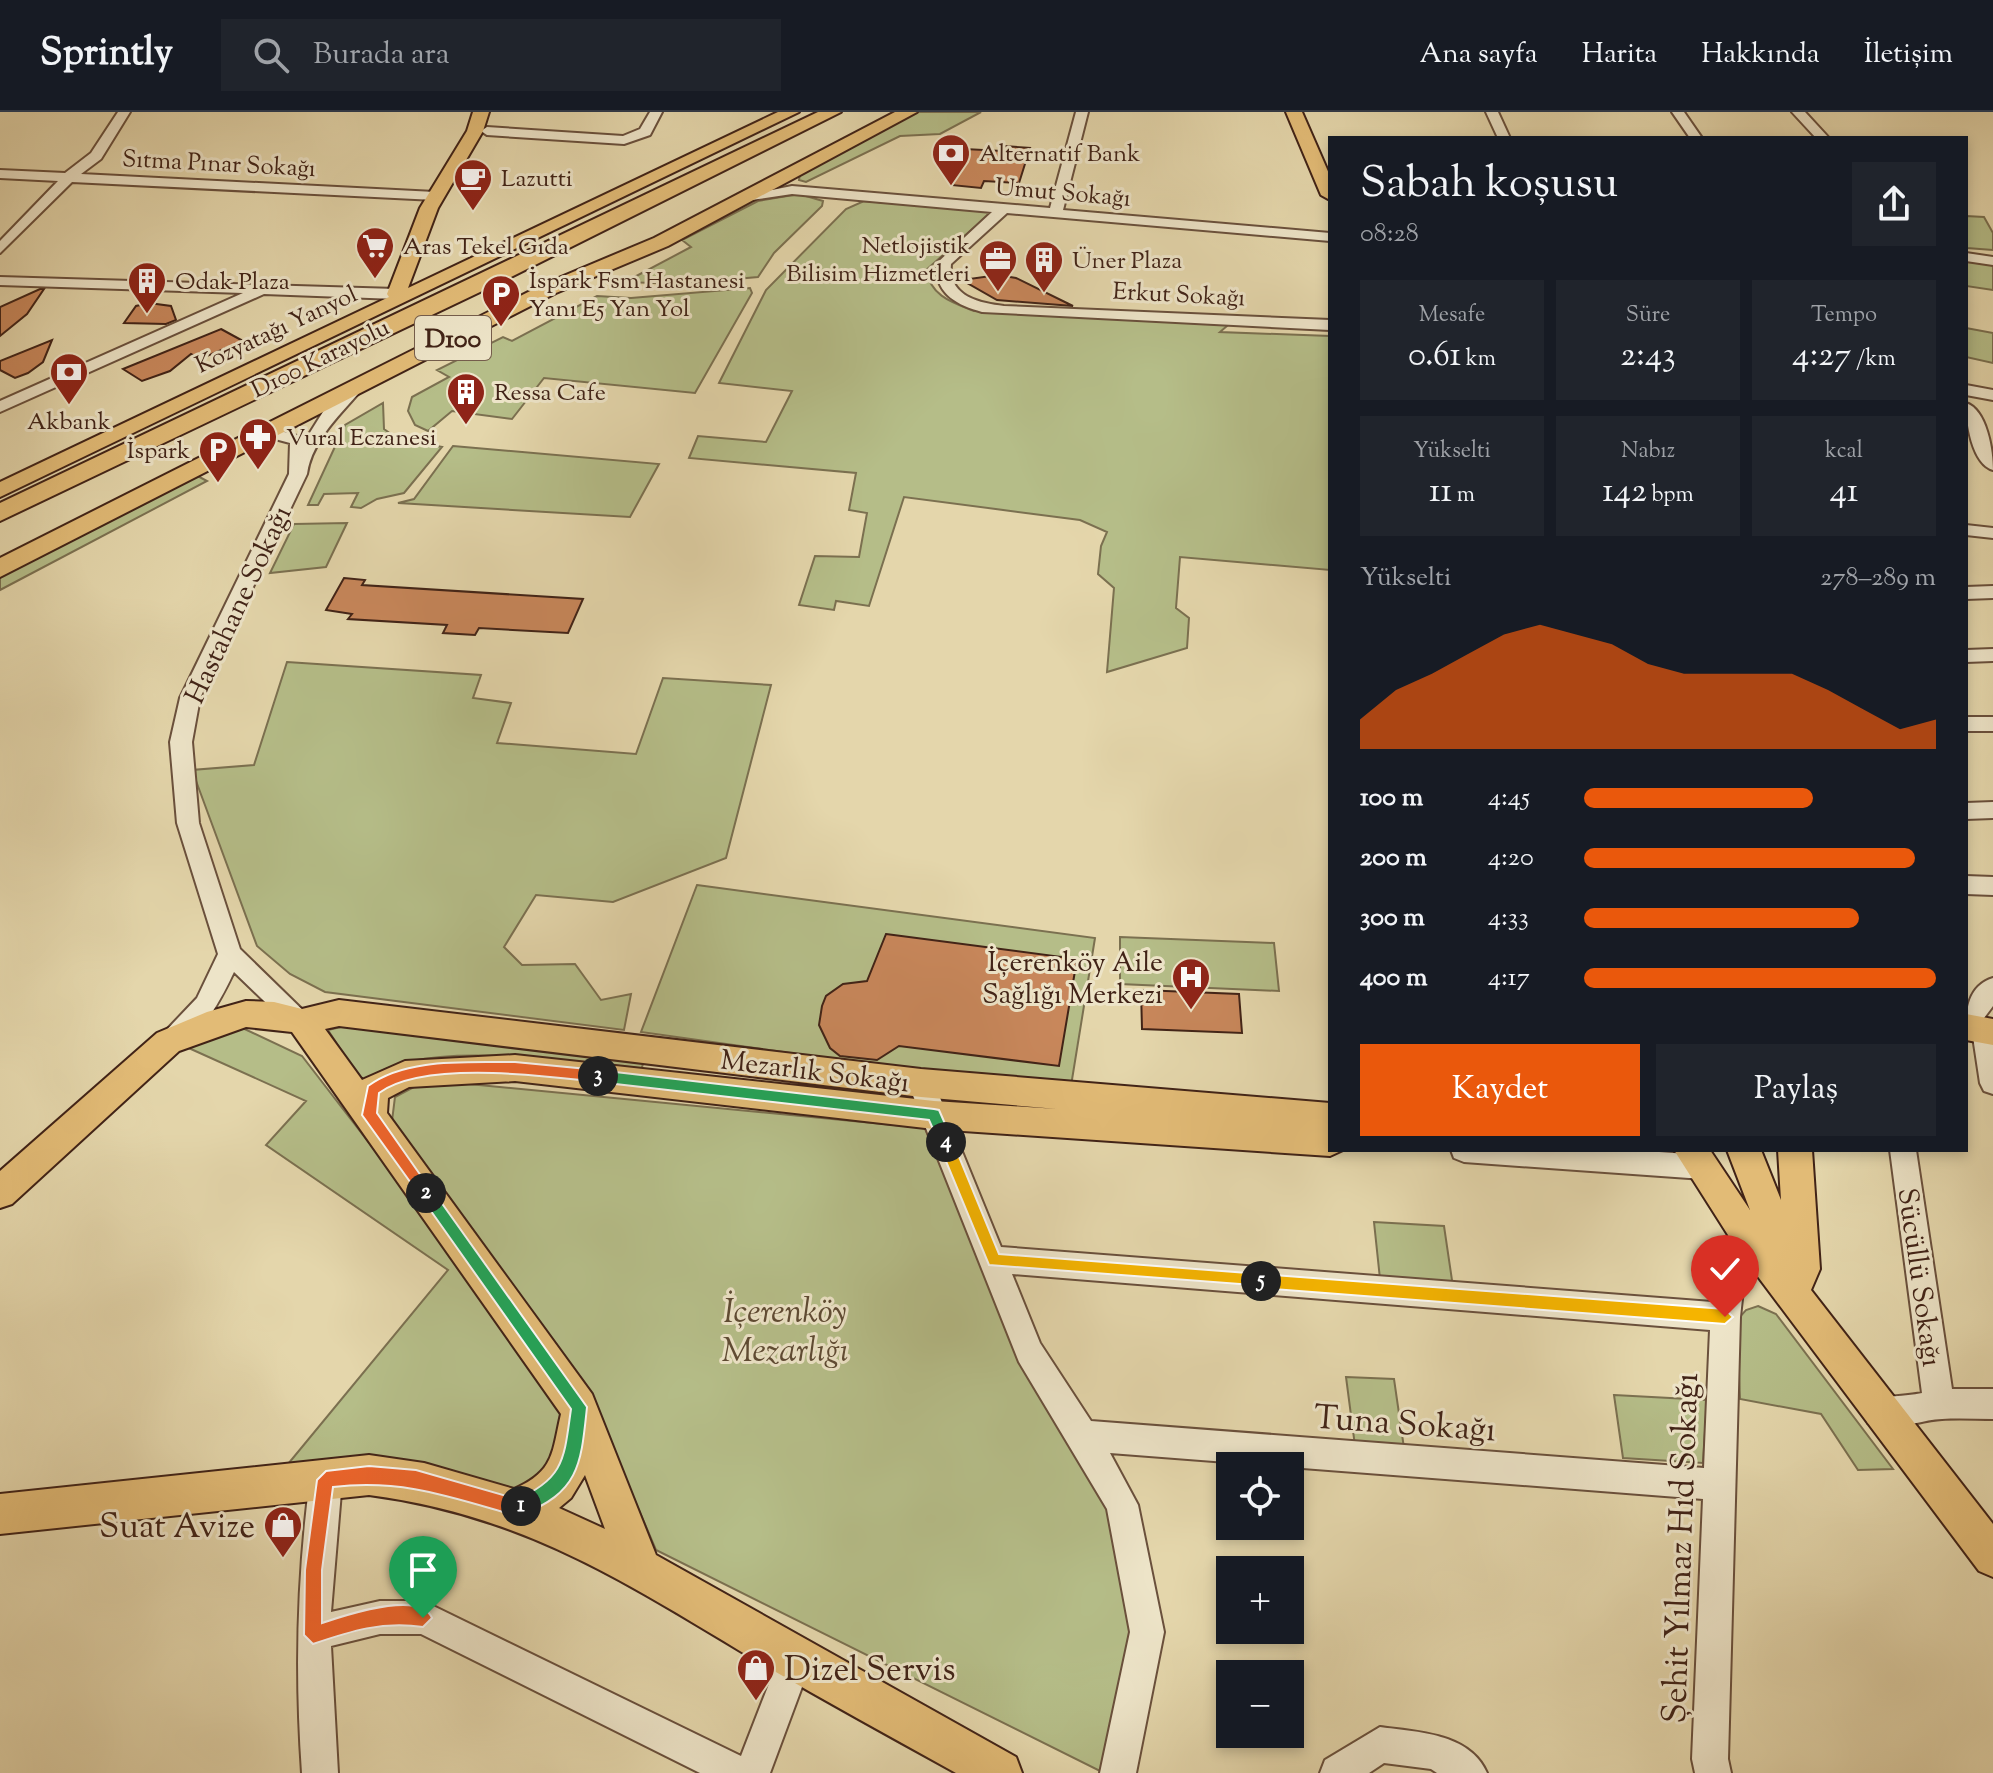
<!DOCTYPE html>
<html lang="tr">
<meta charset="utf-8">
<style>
:root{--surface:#171b24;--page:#20242c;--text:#f1f3f6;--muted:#9ea1a6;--line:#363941;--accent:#ea580c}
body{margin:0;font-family:"Sorts Mill Goudy",serif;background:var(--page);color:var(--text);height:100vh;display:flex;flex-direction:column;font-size:30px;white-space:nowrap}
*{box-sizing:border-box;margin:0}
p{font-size:26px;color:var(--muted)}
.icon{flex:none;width:44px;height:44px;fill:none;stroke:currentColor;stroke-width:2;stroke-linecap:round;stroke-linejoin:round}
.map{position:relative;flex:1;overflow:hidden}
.drawer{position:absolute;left:1328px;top:24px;width:640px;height:1016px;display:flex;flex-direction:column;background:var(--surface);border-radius:0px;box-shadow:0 4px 12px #0003}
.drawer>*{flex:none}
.buttons{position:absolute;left:1216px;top:1340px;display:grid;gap:16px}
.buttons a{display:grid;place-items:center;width:88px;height:88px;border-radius:0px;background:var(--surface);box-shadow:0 4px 12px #0003;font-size:40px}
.pin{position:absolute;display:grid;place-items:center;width:68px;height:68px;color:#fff;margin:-82px -34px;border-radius:50% 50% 50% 0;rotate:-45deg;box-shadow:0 0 8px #0007}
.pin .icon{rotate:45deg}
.km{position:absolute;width:40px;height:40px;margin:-20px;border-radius:50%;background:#222;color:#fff;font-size:22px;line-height:40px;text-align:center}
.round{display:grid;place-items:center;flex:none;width:84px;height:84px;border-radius:0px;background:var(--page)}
.summary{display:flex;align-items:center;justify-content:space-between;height:136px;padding:0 32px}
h1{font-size:44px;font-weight:600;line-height:60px}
.figures{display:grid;grid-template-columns:repeat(3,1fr);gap:12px;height:136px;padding:8px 32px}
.figures div{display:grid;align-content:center;border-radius:0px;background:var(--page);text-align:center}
.figures b{font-size:34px;font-weight:600}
.figures small{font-size:22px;font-weight:400}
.figures p{font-size:22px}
.chart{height:224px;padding:16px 32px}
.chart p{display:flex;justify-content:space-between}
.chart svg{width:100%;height:144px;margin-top:8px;fill:var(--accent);opacity:.7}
.button{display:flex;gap:16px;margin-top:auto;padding:16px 32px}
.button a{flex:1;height:92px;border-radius:0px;background:var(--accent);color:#fff;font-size:32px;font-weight:600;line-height:92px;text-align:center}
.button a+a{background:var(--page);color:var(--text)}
ul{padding:0 32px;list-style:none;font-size:26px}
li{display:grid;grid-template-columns:128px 96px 1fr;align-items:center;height:60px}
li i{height:20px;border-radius:10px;background:var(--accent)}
header{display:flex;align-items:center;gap:48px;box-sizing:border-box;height:112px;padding:0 40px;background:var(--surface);border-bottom:2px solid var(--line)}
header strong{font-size:38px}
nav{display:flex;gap:44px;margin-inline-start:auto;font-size:28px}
.search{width:560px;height:72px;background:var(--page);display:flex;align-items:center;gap:20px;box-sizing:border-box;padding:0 28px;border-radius:0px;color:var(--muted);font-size:30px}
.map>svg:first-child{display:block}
.green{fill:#b5bd88;stroke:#7b7050;stroke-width:2}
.building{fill:#c8875b;stroke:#412317;stroke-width:2}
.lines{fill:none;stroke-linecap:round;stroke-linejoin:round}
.minor-casing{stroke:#6a503c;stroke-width:4}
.major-casing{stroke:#412317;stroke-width:4}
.highway-casing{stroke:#412317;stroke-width:4}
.minor{fill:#ede4c8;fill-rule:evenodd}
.major{fill:#e2bb76;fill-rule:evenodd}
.highway{fill:#e2bb76;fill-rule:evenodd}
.split-1{fill:#f0652b;stroke:#fff;stroke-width:2}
.split-2{fill:#22a559;stroke:#fff;stroke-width:2}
.split-3{fill:#f0652b;stroke:#fff;stroke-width:2}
.split-4{fill:#22a559;stroke:#fff;stroke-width:2}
.split-5{fill:#f5b400;stroke:#fff;stroke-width:2}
.split-6{fill:#f5b400;stroke:#fff;stroke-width:2}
.labels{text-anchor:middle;stroke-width:6;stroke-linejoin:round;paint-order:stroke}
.far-poi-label{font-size:24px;fill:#412317;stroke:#ede4c8;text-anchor:start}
.far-street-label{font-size:24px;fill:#412317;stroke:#ede4c8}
.shield{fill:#ede4c8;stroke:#755d4c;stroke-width:2}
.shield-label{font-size:26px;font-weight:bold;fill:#412317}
.street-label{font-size:28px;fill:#412317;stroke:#ede4c8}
.poi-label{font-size:28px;fill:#412317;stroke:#ede4c8;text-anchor:end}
.near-park-label{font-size:34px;font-style:italic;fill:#5e4a33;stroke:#ede4c8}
.near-street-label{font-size:34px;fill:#412317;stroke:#ede4c8}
.near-poi-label{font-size:34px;fill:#412317;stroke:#ede4c8;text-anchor:end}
</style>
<header>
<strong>Sprintly</strong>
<div class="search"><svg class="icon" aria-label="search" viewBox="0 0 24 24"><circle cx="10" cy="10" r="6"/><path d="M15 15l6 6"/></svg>Burada ara</div>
<nav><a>Ana sayfa</a><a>Harita</a><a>Hakkında</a><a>İletişim</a></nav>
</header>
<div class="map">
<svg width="1993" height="1661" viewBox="0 0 1993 1661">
<rect width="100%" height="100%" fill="#e4d6ab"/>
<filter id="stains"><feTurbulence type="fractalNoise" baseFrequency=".0025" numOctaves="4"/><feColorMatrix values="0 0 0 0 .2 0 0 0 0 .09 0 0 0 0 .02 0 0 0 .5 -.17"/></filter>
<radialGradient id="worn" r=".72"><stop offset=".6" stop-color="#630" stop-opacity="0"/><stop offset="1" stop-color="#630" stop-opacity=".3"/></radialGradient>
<!-- green -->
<path class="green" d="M907 0H981L940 22 900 24 806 70 799 68 800 62Z
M799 82 823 89 822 94 774 141 758 165 678 172 625 170 691 135 682 128 758 89Z
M864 89 993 99 926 158C931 184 951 190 974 199L1228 213 1220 220 1330 224V458L1180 445 1176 496 1189 506 1187 536 1107 560 1114 476 1098 462 1101 434 1107 420 1080 408 904 385 869 494 836 489 834 498 799 493 815 444 859 445 867 401 849 398 856 361 689 346 698 324 766 330 792 279 719 271 766 178 846 97Z
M1966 104 1984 105 1993 121V138L1967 136Z
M1966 148 1993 153V178L1966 174Z
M750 176 752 181 695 281 544 266 512 307 452 299 428 319 415 313 408 299 412 285 449 265 437 258 503 225 512 229 597 184 631 186Z
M1966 216 1993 221V251L1966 245Z
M383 291 384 317 398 327 442 335 404 381 377 387 361 396 351 395 358 381 324 382 318 393H308L345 313Z
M453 334 659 352 630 405 398 391 414 387Z
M194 362 207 369 0 478V464Z
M347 411 326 455 270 461 294 412Z
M287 550 481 563 473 586 511 591 497 631 636 642 663 566 771 573 726 746 613 790 536 783 504 835 522 853 575 852 601 888 631 882 624 918 325 880 290 862 257 834 192 658 254 653Z
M697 773 1095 826 1070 980 641 920Z
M1120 825 1274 831 1279 879 1120 872Z
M236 913 302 944 478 1172 566 1298V1340L522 1377 288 1352 448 1158 266 1033 306 989 182 933Z
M345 914 644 949 641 958C572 951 424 925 368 967L366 977 328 918Z
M427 968 925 1016 1015 1234 1105 1380 1135 1515 1104 1661 656 1438 586 1274 392 1009 395 985Z
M1374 1110 1444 1114 1453 1175 1380 1167Z
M1758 1194 1776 1202 1893 1357 1858 1358 1821 1302 1740 1287 1737 1208 1746 1198Z
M1346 1265 1394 1267 1404 1336 1355 1334Z
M1614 1283 1707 1288 1703 1351 1623 1346Z"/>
<!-- building -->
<path class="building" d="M1004 34 1030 36 1019 71 984 69 981 76 951 73 965 37 1002 39Z
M998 163 1016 166 1073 194 997 188 962 168Z
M40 177H44L27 202 0 224V195Z
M149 191 171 194 176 208 166 212 124 211 136 194Z
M221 217 243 229 200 247 191 242 170 259 142 269 123 257Z
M52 228 43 250 28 261 15 266 0 258V249Z
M344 466 365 468 362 473 583 487 568 521 479 516 475 523 443 521 447 513 348 507 352 502 326 498Z
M886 822 1077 847 1059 954 899 934 877 948 840 944 830 936 819 913 822 894 826 884 843 872 867 869Z
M1141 878 1239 882 1242 921 1142 917Z"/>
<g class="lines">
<defs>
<path id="minor" d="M118 0H130L101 47 81 62 435 80 442 84 435 88 72 70 0 141V129L58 69 0 66V58L65 61 91 41Z
M650 0H662L650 23 624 32 487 23 481 19 487 15 623 24 640 17Z
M1076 0H1088L1063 98 1330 121V129L1007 101 951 152C948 184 978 191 1004 194L1330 208V218L982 200C956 193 934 181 937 151L992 100 792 82 745 89 738 85 792 74 1050 96Z
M1486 0H1498L1510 26H1498Z
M1672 0H1684L1702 26H1690Z
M1792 0H1805L1829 26H1816Z
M1966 141 1993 145V153L1966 149Z
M0 165 396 177 404 182 396 187 264 182 0 300V289L243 181 0 173Z
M356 270 364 275C343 300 312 327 307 362L200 586 192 630 199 711 240 837 315 910 311 917 302 920 293 917 234 860C223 883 193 945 162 934L158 927 197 886 218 842 177 711 170 630 180 586 289 362 290 331 275 327 258 330 250 325 275 317 306 327 331 287Z
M1966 273 1993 278V288L1966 283Z
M1966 291C1987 298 1993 339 1993 358 1972 352 1966 310 1966 291Z
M1966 413 1993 416V426L1966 423Z
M1993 474V486L1966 487V475Z
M1993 537V549L1966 550V538Z
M1966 605H1993V619H1966Z
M1993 690V706L1966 707V691Z
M1966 764 1993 765V783L1966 782Z
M1993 866V894L1981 910 1993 912V982L1984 979 1980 971 1972 918 1966 920C1966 898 1968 874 1993 866Z
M921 960 930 963 934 971 1001 1135 1712 1190C1717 1160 1714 1123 1747 1110L1757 1114 1761 1123 1747 1142 1740 1205 1728 1647 1731 1661H1695L1692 1647 1703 1387 1110 1341 1138 1393 1164 1520 1136 1661H1100L1130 1520 1107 1397 1019 1250 908 971 912 963ZM1012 1162 1710 1218 1704 1356 1091 1309 1040 1231Z
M1451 1038H1630L1703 1043 1713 1047 1717 1055 1713 1063 1703 1067 1464 1050 1454 1046Z
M1890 1038H1916L1952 1277H1993V1307C1976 1307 1959 1306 1942 1307 1916 1308 1895 1322 1868 1311L1864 1300 1868 1289C1885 1283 1904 1285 1922 1281Z
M326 1352 337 1357 342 1368 331 1500 380 1489H423L741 1644 783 1536 795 1531 807 1536 812 1548 770 1661H700L421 1522H380L331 1534 338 1661H302C295 1562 297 1466 310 1368L315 1357Z
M1380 1615C1417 1620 1470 1621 1487 1661H1437L1431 1657 1384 1651 1369 1661H1320L1325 1648Z"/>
<path id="major" d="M473 0H489L483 19 438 96 408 176 778 0H799L0 385V370L389 185 387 182 420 96 467 19Z
M1286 0H1302L1330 64V88L1321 83Z
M339 888 921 957 1330 991V1038H1343L1330 1044 934 1017 515 969 409 975 388 986 387 1001 592 1282 656 1443 1016 1645 1022 1661H956C889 1624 821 1587 755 1548 625 1470 523 1403 369 1383L0 1422V1382L369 1343 424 1351 514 1377C555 1359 552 1340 561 1302L292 920 246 915 179 939 12 1092 0 1096V1059L157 921 207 900 246 889 274 890 302 897ZM339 914 921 985 1057 997 934 989 515 943 405 949 362 968 325 917ZM585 1363 605 1417 559 1396 571 1386Z
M1966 902 1993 907V933L1966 928Z
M1674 1038H1710L1750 1098 1727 1038H1761L1781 1088 1778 1038H1812L1820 1157 1811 1178 1993 1412V1465L1979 1459 1735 1134Z"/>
<path id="highway" d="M818 0H841L501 170 0 409V391Z
M895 0H917L668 134 556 181 0 465V446L542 173 654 126Z"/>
</defs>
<!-- minor casing -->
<use href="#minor" class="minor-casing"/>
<!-- major casing -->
<use href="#major" class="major-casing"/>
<!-- highway casing -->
<use href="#highway" class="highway-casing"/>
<!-- minor -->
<use href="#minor" class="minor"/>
<!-- major -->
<use href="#major" class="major"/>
<!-- highway -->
<use href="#highway" class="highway"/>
</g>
<!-- split-1 -->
<path class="split-1" d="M369 1354 416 1358 517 1387 521 1385 530 1394 527 1400 517 1404C450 1385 404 1367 333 1375L322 1458V1511C343 1504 420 1477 432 1506L423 1515C382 1509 351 1519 313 1532L304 1523 305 1458 317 1368 326 1359Z"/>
<!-- split-2 -->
<path class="split-2" d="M426 1074 431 1076 587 1295C581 1352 580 1380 521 1403L513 1394 515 1388C565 1367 564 1346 571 1297L421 1085 418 1081Z"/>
<!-- split-3 -->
<path class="split-3" d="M515 950 598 958 605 964 598 970C544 964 424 948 379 981L377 1001 433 1081 431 1085H421L362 1003 368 974C407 945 468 951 515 950Z"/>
<!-- split-4 -->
<path class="split-4" d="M598 958 934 997 939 998 953 1030 951 1035H941L929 1008 598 970 591 964Z"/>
<!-- split-5 -->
<path class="split-5" d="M946 1024 953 1030 999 1142 1261 1162 1266 1164V1174L989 1153 938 1030Z"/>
<!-- split-6 -->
<path class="split-6" d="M1261 1162 1725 1197 1733 1205 1725 1212 1261 1176 1253 1169Z"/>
<!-- icons -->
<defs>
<symbol id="bank-pin" viewBox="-11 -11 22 30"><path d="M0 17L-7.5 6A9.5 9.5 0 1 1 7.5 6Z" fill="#8f2418" stroke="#ede4c8"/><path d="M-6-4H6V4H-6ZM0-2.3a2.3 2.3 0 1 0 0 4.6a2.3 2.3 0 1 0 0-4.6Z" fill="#fff"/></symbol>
<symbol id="cafe-pin" viewBox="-11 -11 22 30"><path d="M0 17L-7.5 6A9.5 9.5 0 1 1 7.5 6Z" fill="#8f2418" stroke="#ede4c8"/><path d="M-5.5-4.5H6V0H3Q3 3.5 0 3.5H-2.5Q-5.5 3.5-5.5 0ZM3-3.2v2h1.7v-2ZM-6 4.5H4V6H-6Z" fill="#fff"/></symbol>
<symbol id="supermarket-pin" viewBox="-11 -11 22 30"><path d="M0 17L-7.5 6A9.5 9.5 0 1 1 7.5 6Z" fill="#8f2418" stroke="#ede4c8"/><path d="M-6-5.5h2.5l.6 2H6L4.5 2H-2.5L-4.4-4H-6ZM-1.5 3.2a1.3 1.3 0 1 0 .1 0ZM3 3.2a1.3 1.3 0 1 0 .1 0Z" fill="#fff"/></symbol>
<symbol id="office-pin" viewBox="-11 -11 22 30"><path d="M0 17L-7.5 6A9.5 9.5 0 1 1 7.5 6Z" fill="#8f2418" stroke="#ede4c8"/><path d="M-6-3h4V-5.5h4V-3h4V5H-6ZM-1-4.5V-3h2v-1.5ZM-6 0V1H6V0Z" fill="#fff"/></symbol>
<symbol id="building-pin" viewBox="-11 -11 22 30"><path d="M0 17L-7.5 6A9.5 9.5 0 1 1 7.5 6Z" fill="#8f2418" stroke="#ede4c8"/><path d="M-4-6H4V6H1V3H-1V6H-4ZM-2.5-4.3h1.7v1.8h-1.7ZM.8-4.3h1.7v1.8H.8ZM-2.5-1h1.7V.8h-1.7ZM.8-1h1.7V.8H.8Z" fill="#fff"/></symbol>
<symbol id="parking-pin" viewBox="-11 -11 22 30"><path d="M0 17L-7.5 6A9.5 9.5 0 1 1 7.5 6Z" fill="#8f2418" stroke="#ede4c8"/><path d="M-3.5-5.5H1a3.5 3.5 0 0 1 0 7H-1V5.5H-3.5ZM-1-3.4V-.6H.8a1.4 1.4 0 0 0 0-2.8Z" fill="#fff"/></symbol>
<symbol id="pharmacy-pin" viewBox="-11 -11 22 30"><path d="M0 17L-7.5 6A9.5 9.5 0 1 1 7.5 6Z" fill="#8f2418" stroke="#ede4c8"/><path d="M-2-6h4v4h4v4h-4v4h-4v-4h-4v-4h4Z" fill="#fff"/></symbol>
<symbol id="hospital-pin" viewBox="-11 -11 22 30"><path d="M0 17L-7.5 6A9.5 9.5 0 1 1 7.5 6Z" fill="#8f2418" stroke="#ede4c8"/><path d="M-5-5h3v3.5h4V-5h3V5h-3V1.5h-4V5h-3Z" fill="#fff"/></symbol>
<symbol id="shop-pin" viewBox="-11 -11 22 30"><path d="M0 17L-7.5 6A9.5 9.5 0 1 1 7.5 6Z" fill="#8f2418" stroke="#ede4c8"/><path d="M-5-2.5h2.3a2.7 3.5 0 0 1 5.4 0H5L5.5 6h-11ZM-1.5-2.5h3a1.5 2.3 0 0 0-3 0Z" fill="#fff"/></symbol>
</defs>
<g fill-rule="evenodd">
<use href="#bank-pin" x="929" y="19" width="44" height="60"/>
<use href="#cafe-pin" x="451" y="44" width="44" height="60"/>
<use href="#supermarket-pin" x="353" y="112" width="44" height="60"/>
<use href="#office-pin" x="976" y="125" width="44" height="60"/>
<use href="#building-pin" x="1022" y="126" width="44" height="60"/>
<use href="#building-pin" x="125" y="147" width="44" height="60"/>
<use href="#parking-pin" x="479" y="160" width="44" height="60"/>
<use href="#bank-pin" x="47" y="238" width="44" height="60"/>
<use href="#building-pin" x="444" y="258" width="44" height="60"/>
<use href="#pharmacy-pin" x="236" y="303" width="44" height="60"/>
<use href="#parking-pin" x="196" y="316" width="44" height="60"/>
<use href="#hospital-pin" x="1169" y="843" width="44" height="60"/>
<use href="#shop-pin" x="261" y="1391" width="44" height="60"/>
<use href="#shop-pin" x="734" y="1534" width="44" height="60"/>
</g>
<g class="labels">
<!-- far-poi labels -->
<g class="far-poi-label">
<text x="979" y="49">Alternatif Bank</text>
<text x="501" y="74">Lazutti</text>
<text x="970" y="141" text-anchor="end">Netlojistik<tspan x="970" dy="28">Bilisim Hizmetleri</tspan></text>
<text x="403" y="142">Aras Tekel Gıda</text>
<text x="1072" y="156">Üner Plaza</text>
<text x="529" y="176">İspark Fsm Hastanesi<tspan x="529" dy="28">Yanı E5 Yan Yol</tspan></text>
<text x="175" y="177">Odak Plaza</text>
<text x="494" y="288">Ressa Cafe</text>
<text x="69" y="317" text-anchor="middle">Akbank</text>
<text x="286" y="333">Vural Eczanesi</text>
<text x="190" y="346" text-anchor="end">İspark</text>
</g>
<!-- far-street labels -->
<g class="far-street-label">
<text transform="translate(219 51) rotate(3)" y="8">Sıtma Pınar Sokağı</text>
<text transform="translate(1063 80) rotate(5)" y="8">Umut Sokağı</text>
<text transform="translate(1179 182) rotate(3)" y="8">Erkut Sokağı</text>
<text transform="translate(276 217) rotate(-25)" y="8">Kozyatağı Yanyol</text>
<text transform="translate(320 246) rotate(-26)" y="8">D100 Karayolu</text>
</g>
<!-- shield labels -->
<rect class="shield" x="415" y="204" width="76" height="44" rx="6"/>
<g class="shield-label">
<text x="453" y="235">D100</text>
</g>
<!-- street labels -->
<g class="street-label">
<text transform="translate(237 492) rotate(-65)" y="10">Hastahane Sokağı</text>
<text transform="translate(815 958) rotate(7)" y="10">Mezarlık Sokağı</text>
<text transform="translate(1921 1165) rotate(82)" y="10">Sücüllü Sokağı</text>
</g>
<!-- poi labels -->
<g class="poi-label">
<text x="1163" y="859">İçerenköy Aile<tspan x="1163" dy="32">Sağlığı Merkezi</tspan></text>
</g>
<!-- near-park labels -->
<g class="near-park-label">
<text x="785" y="1210">İçerenköy<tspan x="785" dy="39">Mezarlığı</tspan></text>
</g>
<!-- near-street labels -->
<g class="near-street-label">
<text transform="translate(1405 1310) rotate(4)" y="12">Tuna Sokağı</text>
<text transform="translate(1679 1436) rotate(-88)" y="12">Şehit Yılmaz Hıd Sokağı</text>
</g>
<!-- near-poi labels -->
<g class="near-poi-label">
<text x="255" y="1425">Suat Avize</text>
<text x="784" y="1568" text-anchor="start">Dizel Servis</text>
</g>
</g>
<rect width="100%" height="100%" filter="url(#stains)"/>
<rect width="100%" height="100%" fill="url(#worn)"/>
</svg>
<div class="buttons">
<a><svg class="icon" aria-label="locate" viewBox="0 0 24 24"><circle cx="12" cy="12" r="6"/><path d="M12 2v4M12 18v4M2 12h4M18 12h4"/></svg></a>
<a>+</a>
<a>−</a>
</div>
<div class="pin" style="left:423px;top:1506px;background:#1e9e55"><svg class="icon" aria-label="arrive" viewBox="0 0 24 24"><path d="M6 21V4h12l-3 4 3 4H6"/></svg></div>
<div class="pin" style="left:1725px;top:1205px;background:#d93025"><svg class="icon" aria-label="check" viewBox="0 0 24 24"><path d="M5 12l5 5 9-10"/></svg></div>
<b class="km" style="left:521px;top:1394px">1</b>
<b class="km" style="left:426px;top:1081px">2</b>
<b class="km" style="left:598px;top:964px">3</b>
<b class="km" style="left:946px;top:1030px">4</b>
<b class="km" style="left:1261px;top:1169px">5</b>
<section class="drawer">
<div class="summary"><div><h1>Sabah koşusu</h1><p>08:28</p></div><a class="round"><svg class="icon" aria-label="share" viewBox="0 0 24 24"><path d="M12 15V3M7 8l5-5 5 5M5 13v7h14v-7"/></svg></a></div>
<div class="figures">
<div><p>Mesafe</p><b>0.61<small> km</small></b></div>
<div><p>Süre</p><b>2:43</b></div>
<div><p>Tempo</p><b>4:27<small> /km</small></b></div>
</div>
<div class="figures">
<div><p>Yükselti</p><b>11<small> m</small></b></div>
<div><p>Nabız</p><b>142<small> bpm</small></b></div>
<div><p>kcal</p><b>41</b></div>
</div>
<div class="chart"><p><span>Yükselti</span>278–289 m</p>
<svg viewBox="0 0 160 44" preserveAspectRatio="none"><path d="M0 44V35L10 26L20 21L30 15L40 9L50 6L60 9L70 12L80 18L90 21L100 21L110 21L120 21L130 26L140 32L150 38L160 35V44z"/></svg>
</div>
<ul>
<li><b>100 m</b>4:45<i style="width:65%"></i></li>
<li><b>200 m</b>4:20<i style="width:94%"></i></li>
<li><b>300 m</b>4:33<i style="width:78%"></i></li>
<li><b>400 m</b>4:17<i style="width:100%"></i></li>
</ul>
<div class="button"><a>Kaydet</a><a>Paylaş</a></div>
</section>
</div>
